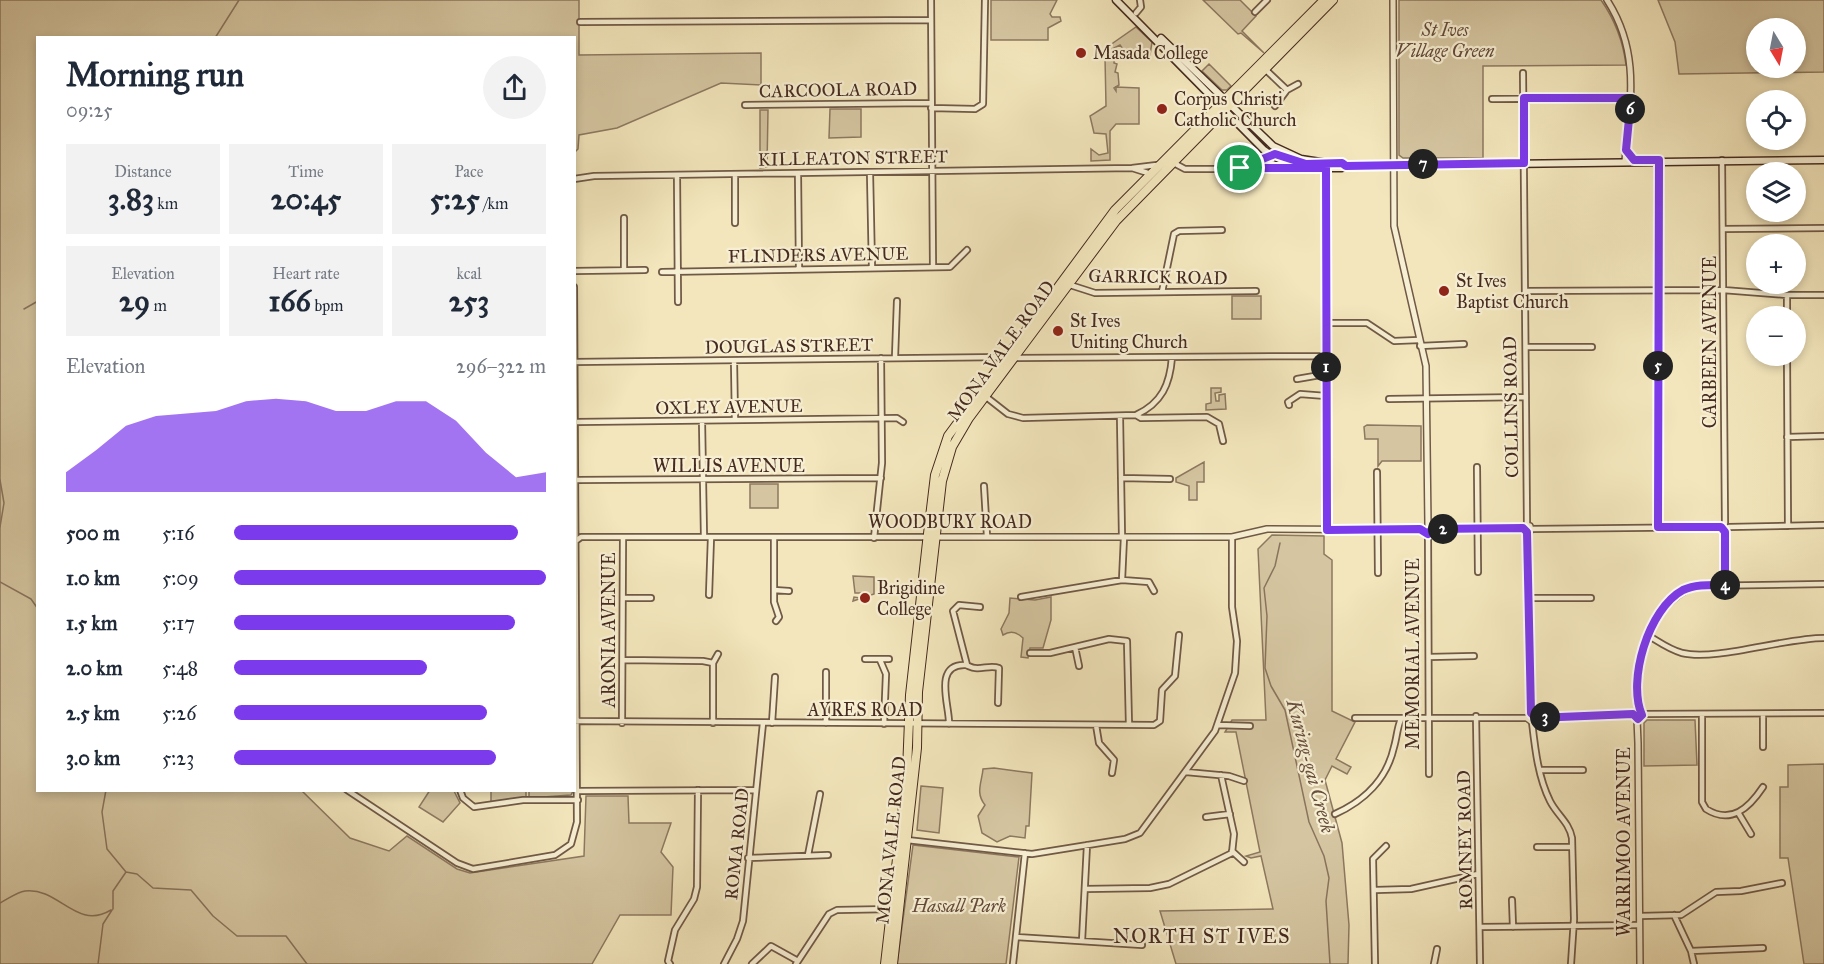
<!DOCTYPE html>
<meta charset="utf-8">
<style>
:root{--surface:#fff;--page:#f2f2f3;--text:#1f2937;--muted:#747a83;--accent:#7c3aed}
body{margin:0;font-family:"IM FELL Great Primer",serif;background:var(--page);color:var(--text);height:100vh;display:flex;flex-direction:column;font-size:22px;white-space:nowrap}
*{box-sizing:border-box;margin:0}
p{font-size:20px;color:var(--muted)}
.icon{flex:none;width:33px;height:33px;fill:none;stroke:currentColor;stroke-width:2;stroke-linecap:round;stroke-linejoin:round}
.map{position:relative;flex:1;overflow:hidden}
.sheet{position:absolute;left:36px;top:36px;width:540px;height:756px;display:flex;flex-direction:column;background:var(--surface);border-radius:0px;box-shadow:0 3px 9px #0003}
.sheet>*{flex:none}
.needle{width:39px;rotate:170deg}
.fabs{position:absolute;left:1746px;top:18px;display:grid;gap:12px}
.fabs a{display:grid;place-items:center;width:60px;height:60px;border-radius:50%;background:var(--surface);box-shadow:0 3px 9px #0003;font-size:30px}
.pin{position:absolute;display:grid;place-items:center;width:51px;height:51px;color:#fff;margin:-26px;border:3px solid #fff;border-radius:50%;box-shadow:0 2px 6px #0007}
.km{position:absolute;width:30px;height:30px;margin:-15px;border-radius:50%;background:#222;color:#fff;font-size:16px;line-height:30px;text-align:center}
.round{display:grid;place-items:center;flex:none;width:63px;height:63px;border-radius:32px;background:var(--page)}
.head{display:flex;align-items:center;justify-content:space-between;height:102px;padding:0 30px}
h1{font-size:33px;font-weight:700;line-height:45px}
.figures{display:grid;grid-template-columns:repeat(3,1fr);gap:9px;height:102px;padding:6px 30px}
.figures div{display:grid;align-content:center;border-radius:0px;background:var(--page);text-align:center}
.figures b{font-size:30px;font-weight:700}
.figures small{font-size:16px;font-weight:400}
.figures p{font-size:16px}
.chart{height:168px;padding:12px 30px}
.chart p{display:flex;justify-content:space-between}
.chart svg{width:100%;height:108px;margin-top:6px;fill:var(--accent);opacity:.7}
ul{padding:0 30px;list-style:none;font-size:20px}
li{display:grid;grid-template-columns:96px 72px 1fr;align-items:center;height:45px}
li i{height:15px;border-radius:8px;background:var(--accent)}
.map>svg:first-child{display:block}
.green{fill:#d5c6a1;stroke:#8d7860;stroke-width:1.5;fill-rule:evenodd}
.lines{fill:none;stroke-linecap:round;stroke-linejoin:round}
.stream{stroke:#8a745d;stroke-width:1.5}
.minor-casing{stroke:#705946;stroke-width:8}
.tertiary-casing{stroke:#705946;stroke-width:8}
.secondary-casing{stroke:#452a1f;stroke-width:9}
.trunk-casing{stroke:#452a1f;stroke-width:10}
.minor{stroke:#f7efd3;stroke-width:4.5}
.tertiary{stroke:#f7efd3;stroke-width:5}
.secondary{stroke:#f7efd3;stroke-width:6}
.trunk{stroke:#f3e6bc;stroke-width:8}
.route-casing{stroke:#fff;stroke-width:12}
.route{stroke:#7c3aed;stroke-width:8}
.poi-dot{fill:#8f2418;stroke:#f7efd3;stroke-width:2}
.labels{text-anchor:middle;stroke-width:4.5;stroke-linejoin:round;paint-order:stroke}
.park-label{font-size:18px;font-style:italic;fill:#624939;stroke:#f7efd3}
.poi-label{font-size:18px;fill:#452a1f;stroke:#f7efd3;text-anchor:start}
.street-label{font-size:18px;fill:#452a1f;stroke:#f7efd3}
.water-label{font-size:20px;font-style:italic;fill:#684f3e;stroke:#f7efd3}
.neighbourhood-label{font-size:20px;letter-spacing:1.5px;fill:#452a1f;stroke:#f7efd3}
</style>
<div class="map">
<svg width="1824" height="964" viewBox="0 0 1824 964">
<rect width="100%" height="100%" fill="#f3e6bc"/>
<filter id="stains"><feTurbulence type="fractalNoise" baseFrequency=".00333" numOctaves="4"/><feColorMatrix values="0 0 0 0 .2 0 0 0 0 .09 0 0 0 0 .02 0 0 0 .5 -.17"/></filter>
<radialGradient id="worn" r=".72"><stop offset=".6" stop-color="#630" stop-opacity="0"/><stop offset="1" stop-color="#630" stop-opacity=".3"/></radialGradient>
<!-- green -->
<path class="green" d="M0 0H579V55L761 53V85L721 83 617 128 579 135 578 149 575 152 574 38H38V790L302 791 350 838 389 851 407 836 457 869 470 873 584 856 586 796H628L629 823H671L661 852 673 867 671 915H620L592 964H0Z
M991 0H1057L1050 14 1052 17H1060L1061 21 1048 28V40H991Z
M1203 0H1240L1256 16 1242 31 1264 53 1241 33 1238 34Z
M1399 0H1601C1615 20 1623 40 1626 65L1483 66V158H1403L1399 155Z
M1658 0H1824V72L1679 74 1675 42ZM1796 28V68H1756V28Z
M1136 27 1152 42 1150 55 1131 60 1120 45 1114 48V63L1117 64 1115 72 1118 73 1119 85 1114 88 1116 91V87L1139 88V124H1116L1110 131V160L1091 161V149L1099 155 1108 153 1106 134 1094 133 1090 116 1106 106 1105 57H1099L1113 43Z
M1209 64 1231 86 1227 90H1222L1202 71Z
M830 109H861V137L829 138Z
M760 110H768L767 167 760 168Z
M1232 296H1261V319H1232Z
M1211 388H1221V392L1215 393 1216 401H1219V395L1225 394 1226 409 1206 410V404L1211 403Z
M1367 425 1421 426V461H1382L1378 466V439H1365L1364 427Z
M1204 462V482H1197V500H1189V486L1176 482V478Z
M750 484H778V508H750Z
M1272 535 1324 536V554L1332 560V711L1355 722 1336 759 1351 767 1347 774 1332 766 1325 780 1342 843 1349 925 1348 964H1176L1160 911 1273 909 1261 856 1251 858 1246 856 1260 852 1236 732H1225L1232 720H1266L1258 549Z
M853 576 874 577V594L853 601 854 597 860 598 861 593H855Z
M1051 597V620L1043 648H1030L1028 658 1021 657 1023 638C1017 632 1011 630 1003 635L1001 629 1009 613 1010 598 1035 600Z
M1647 720H1695L1697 765 1644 766V723Z
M1824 764V964H1804L1788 858H1780V787H1788V765Z
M994 768 1032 773 1029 826H1026L1025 838 1010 836 997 842 982 833 978 816 985 805C975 793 982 782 983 769Z
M921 786 943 788 939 833 917 830Z
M430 790 454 791 460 803 443 822 419 807Z
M491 791H526V797L491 802Z
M529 791H573L571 795 529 798Z
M913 845 1019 857 1006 964H897Z"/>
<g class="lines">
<!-- stream -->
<path class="stream" d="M215 38 239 0
M24 309 38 301
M0 480 4 503 0 527
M1280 543 1275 566 1264 588 1267 616 1265 668 1271 686 1285 710 1309 822 1324 856 1329 878 1326 901 1330 964
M0 582 31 599 38 609
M106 790 102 812 107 849 126 872 113 891V909
M126 872 137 874 153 888 191 890 213 916 237 936H286L307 964
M0 903C8 899 17 892 25 891 59 887 76 931 111 910
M98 964 103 924 112 910"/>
<defs>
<path id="minor" d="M931 0 933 267
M1255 12 1267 0
M1136 13 1141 7 1140 0
M580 22 931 20
M1265 69 1287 90 1298 84
M1523 73 1527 525
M1492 99 1631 98
M745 105 930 103
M1275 106 1287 90
M931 108 975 109 983 104 985 0
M1722 160 1725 523
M1243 167 1275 154 1306 163H1320
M1132 168 1151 174
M1325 168 1327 530
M870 173 872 268
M798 174 799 269
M677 175 678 302
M735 175V223
M574 179 594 176 1132 168 1165 164 1170 161 1185 169H1304
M624 218V270
M1723 229 1824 228
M574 271 645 270
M662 272 950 267 967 250
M1067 284 1095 293 1256 291
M1525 291 1723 290 1787 295H1824
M1162 292 1174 234 1179 231 1222 230
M1787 295V316
M1326 323H1367L1394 341 1419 340
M1420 346 1464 344
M1526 347H1592
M1787 356 1788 526
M895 357 897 301
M1014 358 1326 356
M734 361 735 420
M574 362 1005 357
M1297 379 1326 374
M985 396 1008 414 1023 418 1136 415 1141 418 1207 417 1219 424 1223 441
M1389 399 1526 397
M1289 405 1288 402 1300 394 1326 396
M1136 415C1162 403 1170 384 1172 357
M1120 417 1122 537
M702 421 704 537
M576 422 897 418 903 422
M1787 437 1824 436
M1477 467 1478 572
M1377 472 1378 573
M1121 478 1170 479
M577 480 881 478
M984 486 987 536
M1658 527 1659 160
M1729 527 1824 525
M1531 529 1721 527
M1725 532V585
M1428 534 1429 774
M774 538V602L779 617 776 621
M874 538 882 463 881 358
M577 540 581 537H927
M1122 580 1124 537
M774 590 789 591
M709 595 711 537
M1021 597 1122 580 1149 582 1154 591
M623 598H651
M1529 598H1591
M1649 636C1659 642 1670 650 1682 653 1717 661 1783 638 1824 638
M1075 647 1079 666
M1030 653H1050L1109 639 1127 641 1129 725
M1429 657 1474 656
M865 659H889
M623 660 703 661 713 663 718 654
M880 660 886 674 884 724
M713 663V723
M967 665 953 611 959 605 980 607
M826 672V723
M1638 710C1638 695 1636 678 1639 662 1644 632 1667 595 1697 586L1824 584
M1642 714 1824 713
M1702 714V802L1706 809C1731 825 1749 808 1763 787
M1476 716 1480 964
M1355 718H1527
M574 721 1154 725 1160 721 1162 690 1175 676 1179 635
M1532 722C1535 748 1538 777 1550 801 1557 815 1569 822 1572 838L1574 919 1571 964
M622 723 623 537
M772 723 775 677
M949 724C950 707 932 663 966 665 969 666 972 668 975 668 983 669 991 665 999 668L998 703
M1096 725 1099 743 1114 760 1112 773
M1218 725 1250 726
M1763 747V714
M1540 770H1583
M1186 772 1229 776 1244 781
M347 790 457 863 473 869 555 855 571 844 577 822 574 287
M460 790 463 798 474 807 523 800H578
M578 791 756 790
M1335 814C1364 801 1387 779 1394 747 1397 737 1397 728 1401 719
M1739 814 1751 834
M1206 817 1230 814
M907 840 1032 854 1125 839 1140 833 1215 731 1235 673 1237 641 1232 607V537
M1537 847H1572
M1232 851 1244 862
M808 855 820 794
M748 858 828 855
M1085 889 1150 888 1169 884 1232 853 1234 834 1221 775
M1376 890 1411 889 1478 874
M1512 900 1513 927
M1674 915 1691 951 1694 964
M1640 916 1681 915 1716 892 1741 891 1782 883
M1480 927 1639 925
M1016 937 1142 945
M1082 941 1087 845
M1691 951 1763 948
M670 964 668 961 675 930 694 899 697 887 698 790
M724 964 737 939 743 921 763 723
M752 964 771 946 798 961
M796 964 829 914 837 910 893 909
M1013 964 1025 853
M1375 964 1373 859 1386 846
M1434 964 1437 949"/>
<path id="tertiary" d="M1393 0 1394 226 1426 366 1428 525
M1607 0C1641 53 1630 102 1625 161
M1523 528 1526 525 1530 526 1531 530 1527 533
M1432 529 1523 528
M1527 533 1531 713 1527 718 1532 722 1536 716 1531 713
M934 537H1232L1267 529 1423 530
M1536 718 1633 714
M1637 719 1642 715 1638 710 1633 714 1637 719 1638 743 1640 964"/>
<path id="secondary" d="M1116 0 1264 150C1288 168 1313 168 1342 168L1346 166 1824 160
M1161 38 1273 146 1301 159 1346 166"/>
<path id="trunk" d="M885 964 907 771 910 695 927 542 935 475 948 436 1115 210 1324 0
M893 964 917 748 918 692 942 481 952 447 969 418 1116 221 1333 0"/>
</defs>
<!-- minor casing -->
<use href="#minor" class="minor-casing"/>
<!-- tertiary casing -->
<use href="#tertiary" class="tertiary-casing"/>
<!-- secondary casing -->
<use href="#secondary" class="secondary-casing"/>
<!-- trunk casing -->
<use href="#trunk" class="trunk-casing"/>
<!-- minor -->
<use href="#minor" class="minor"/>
<!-- tertiary -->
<use href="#tertiary" class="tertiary"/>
<!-- secondary -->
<use href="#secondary" class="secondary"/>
<!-- trunk -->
<use href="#trunk" class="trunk"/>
</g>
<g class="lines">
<defs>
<path id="route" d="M1524 98H1631L1626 150 1634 160H1659L1658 527H1721L1725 532V585C1711 585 1696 584 1683 590 1648 609 1627 681 1642 715L1638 719 1633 714 1536 718 1531 713 1527 532 1523 528 1432 529 1428 534 1420 529 1327 530 1326 168H1240L1275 154 1306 164 1342 163 1346 166 1524 163Z"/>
</defs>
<!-- route casing -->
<use href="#route" class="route-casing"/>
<!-- route -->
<use href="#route" class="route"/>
</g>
<!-- markers -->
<g class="poi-dot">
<circle cx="1081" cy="53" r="6"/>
<circle cx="1162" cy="109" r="6"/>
<circle cx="1444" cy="291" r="6"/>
<circle cx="1058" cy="331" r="6"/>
<circle cx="865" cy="598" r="6"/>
</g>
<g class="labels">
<!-- park labels -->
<g class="park-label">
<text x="1445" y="36">St Ives<tspan x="1445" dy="21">Village Green</tspan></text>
<text x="959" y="912">Hassall Park</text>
</g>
<!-- poi labels -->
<g class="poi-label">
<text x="1093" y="59">Masada College</text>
<text x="1174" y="105">Corpus Christi<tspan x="1174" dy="21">Catholic Church</tspan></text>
<text x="1456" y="287">St Ives<tspan x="1456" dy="21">Baptist Church</tspan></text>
<text x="1070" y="327">St Ives<tspan x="1070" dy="21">Uniting Church</tspan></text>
<text x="877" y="594">Brigidine<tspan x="877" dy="21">College</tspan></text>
</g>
<!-- street labels -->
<g class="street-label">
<text transform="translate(838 90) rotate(-1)" y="6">CARCOOLA ROAD</text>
<text transform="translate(853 158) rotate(-1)" y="6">KILLEATON STREET</text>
<text transform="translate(818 255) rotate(-1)" y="6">FLINDERS AVENUE</text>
<text transform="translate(1158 277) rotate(1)" y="6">GARRICK ROAD</text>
<text transform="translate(1710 342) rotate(-90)" y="6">CARBEEN AVENUE</text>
<text transform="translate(789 346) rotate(-1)" y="6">DOUGLAS STREET</text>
<text transform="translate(1001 351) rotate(-54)" y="6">MONA VALE ROAD</text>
<text transform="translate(729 407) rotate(-1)" y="6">OXLEY AVENUE</text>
<text transform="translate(1511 407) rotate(-91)" y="6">COLLINS ROAD</text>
<text x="729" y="472">WILLIS AVENUE</text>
<text x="950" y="528">WOODBURY ROAD</text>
<text transform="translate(609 630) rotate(-90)" y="6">ARONIA AVENUE</text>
<text transform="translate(1413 654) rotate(-90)" y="6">MEMORIAL AVENUE</text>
<text x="865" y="716">AYRES ROAD</text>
<text transform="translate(891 840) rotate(-84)" y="6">MONA VALE ROAD</text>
<text transform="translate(1465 840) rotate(-91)" y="6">ROMNEY ROAD</text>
<text transform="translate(1624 842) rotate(-90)" y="6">WARRIMOO AVENUE</text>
<text transform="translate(737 844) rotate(-84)" y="6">ROMA ROAD</text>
</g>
<!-- water labels -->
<g class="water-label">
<text transform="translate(1311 766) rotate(75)" y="7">Kuring-gai Creek</text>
</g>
<!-- neighbourhood labels -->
<g class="neighbourhood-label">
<text x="1202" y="943">NORTH ST IVES</text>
</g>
</g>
<rect width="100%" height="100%" filter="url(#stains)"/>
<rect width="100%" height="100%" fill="url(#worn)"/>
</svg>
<div class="fabs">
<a><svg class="needle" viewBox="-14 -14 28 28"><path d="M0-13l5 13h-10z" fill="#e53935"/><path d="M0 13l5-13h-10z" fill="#747a83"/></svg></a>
<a><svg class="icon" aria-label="locate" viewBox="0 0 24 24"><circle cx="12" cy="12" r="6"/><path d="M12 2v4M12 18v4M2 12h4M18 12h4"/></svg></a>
<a><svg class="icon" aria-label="layers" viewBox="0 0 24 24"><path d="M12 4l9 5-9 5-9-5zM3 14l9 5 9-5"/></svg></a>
<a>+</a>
<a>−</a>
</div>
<div class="pin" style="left:1240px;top:168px;background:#1e9e55"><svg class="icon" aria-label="arrive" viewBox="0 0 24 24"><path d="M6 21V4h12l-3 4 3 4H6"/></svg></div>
<b class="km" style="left:1326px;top:367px">1</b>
<b class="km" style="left:1443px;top:529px">2</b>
<b class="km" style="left:1545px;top:717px">3</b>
<b class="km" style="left:1725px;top:585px">4</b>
<b class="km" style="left:1658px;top:366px">5</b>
<b class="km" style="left:1630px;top:109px">6</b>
<b class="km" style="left:1423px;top:164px">7</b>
<section class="sheet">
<div class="head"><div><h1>Morning run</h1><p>09:25</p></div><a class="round"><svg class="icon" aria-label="share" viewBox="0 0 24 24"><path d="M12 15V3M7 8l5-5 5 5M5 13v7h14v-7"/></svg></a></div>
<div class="figures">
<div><p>Distance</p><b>3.83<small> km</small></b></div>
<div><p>Time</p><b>20:45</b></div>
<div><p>Pace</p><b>5:25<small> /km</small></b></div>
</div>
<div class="figures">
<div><p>Elevation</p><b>29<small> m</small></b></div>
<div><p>Heart rate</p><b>166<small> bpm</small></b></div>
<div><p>kcal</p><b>253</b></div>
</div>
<div class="chart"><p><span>Elevation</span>296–322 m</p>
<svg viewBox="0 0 160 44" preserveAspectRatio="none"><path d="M0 44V36L10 27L20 17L30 13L40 12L50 11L60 7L70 6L80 7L90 11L100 11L110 7L120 7L130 15L140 28L150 38L160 36V44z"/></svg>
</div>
<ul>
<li><b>500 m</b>5:16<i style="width:91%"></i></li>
<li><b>1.0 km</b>5:09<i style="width:100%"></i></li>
<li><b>1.5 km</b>5:17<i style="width:90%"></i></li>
<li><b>2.0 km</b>5:48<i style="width:62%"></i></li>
<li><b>2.5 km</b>5:26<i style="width:81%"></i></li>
<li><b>3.0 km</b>5:23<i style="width:84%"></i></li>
</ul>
</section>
</div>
